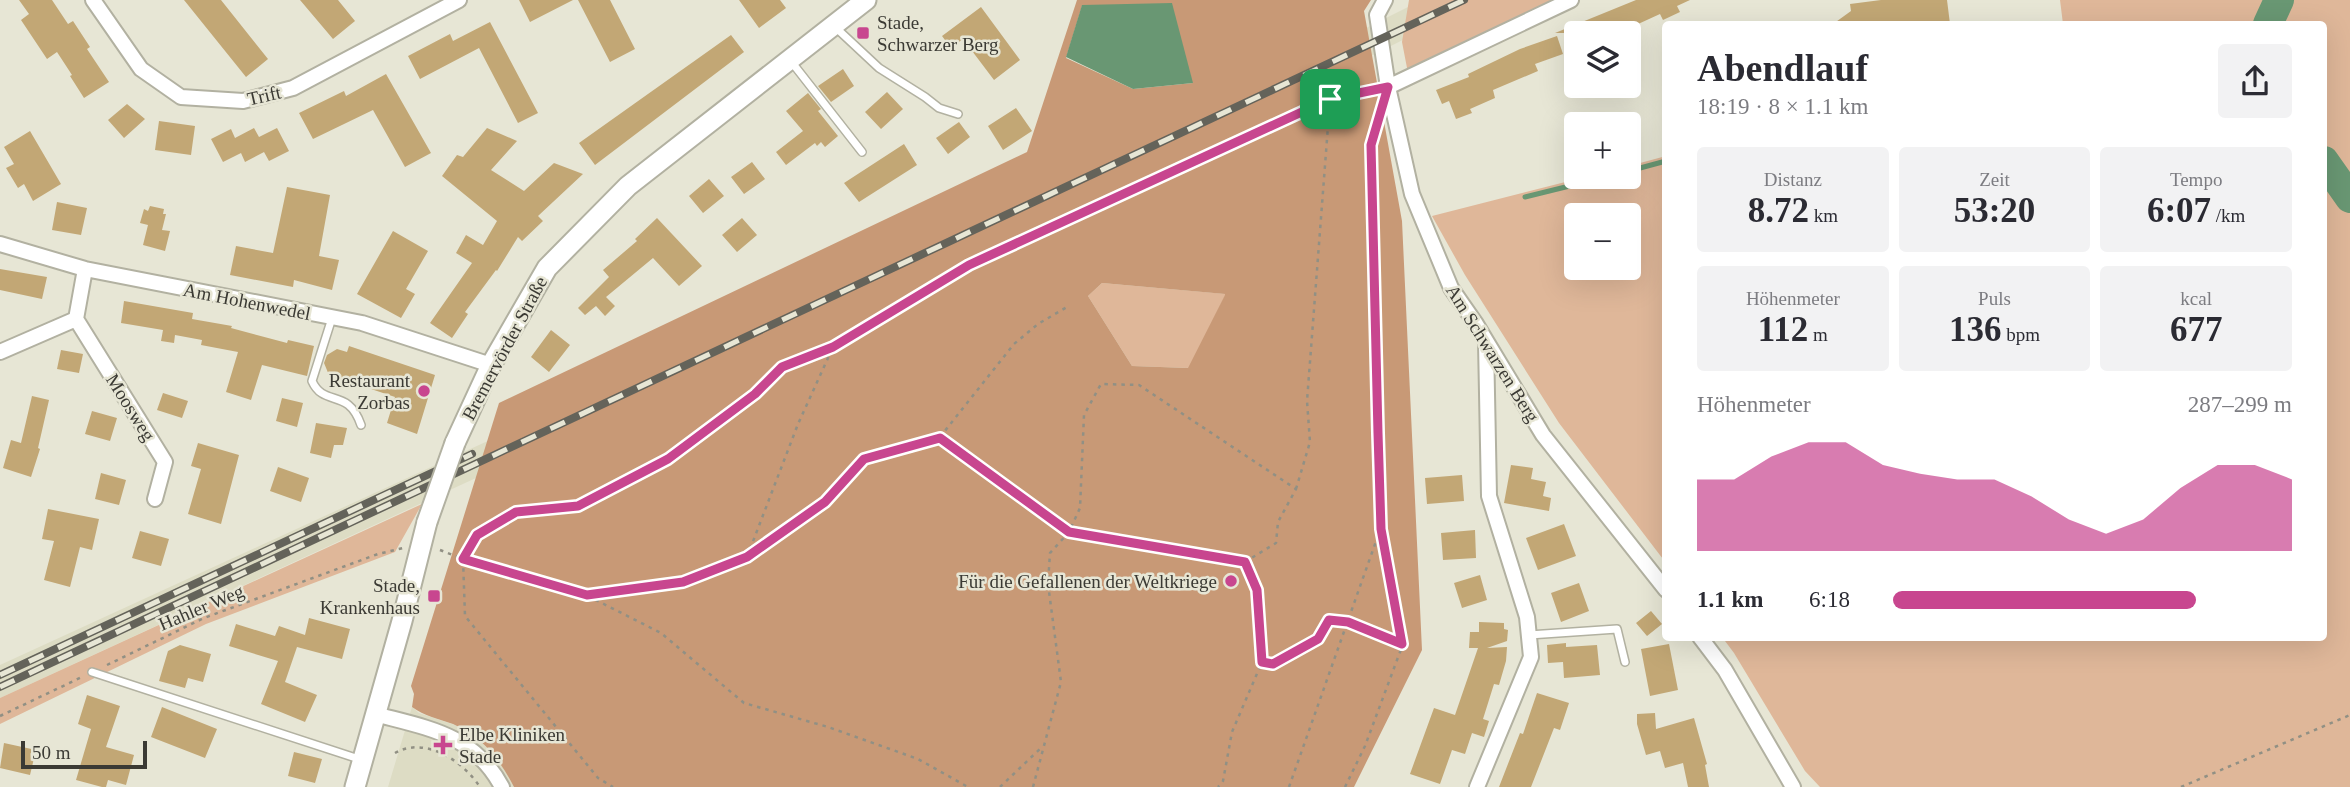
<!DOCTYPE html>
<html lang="de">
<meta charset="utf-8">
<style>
:root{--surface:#fff;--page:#f2f2f3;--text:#2b2b33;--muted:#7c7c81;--accent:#c8468f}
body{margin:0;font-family:"Times New Roman",serif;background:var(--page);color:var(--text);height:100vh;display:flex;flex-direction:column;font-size:26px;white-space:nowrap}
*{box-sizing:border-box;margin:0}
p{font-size:23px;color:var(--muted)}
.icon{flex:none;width:38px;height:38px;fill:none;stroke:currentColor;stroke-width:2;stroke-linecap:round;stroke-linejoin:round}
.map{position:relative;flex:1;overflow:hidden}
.drawer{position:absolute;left:1662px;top:21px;width:665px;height:620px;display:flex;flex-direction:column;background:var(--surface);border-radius:7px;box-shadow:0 7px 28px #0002}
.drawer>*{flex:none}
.tools{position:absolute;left:1564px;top:21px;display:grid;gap:14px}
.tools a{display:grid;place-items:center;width:77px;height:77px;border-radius:7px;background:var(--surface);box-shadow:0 7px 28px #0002;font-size:35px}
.scale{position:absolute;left:21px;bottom:18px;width:126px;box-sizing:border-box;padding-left:7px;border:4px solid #3b3a34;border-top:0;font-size:19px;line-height:24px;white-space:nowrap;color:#3b3a34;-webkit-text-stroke:5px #e7e6d5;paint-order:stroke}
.pin{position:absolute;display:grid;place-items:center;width:60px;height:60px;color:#fff;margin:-30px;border-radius:14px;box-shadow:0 4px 10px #0006}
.round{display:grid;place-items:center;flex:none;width:74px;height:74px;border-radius:7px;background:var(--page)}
.headline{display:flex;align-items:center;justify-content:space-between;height:119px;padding:0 35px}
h1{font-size:38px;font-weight:700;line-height:52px}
.stats{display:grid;grid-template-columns:repeat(3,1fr);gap:10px;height:119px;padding:7px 35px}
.stats div{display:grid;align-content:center;border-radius:7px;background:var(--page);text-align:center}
.stats b{font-size:35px;font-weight:700}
.stats small{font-size:19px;font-weight:400}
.stats p{font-size:19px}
.chart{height:196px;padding:14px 35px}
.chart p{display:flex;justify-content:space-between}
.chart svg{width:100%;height:126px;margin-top:7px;fill:var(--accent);opacity:.7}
ul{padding:0 35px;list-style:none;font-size:23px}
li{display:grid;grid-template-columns:112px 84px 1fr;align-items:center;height:52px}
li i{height:18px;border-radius:9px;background:var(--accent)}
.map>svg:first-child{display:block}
.built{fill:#dddcc4}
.green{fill:#dfb799;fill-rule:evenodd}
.forest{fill:#c89976;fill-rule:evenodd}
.water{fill:#699773}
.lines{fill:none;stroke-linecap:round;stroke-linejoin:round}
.stream{stroke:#699773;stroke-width:5}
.river{stroke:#699773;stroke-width:30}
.building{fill:#c2a775}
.lane-casing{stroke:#b2b1a1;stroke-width:10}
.street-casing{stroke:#b2b1a1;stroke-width:18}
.secondary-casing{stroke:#b2b1a1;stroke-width:23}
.path{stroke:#919084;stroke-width:2.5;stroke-dasharray:3.5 5;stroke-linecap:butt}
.lane{stroke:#fff;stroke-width:7}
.street{stroke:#fff;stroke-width:14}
.secondary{stroke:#fff;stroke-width:19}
.rail-casing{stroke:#64635a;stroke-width:8}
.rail{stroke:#e7e6d5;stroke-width:5;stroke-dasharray:16;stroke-linecap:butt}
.secondary-bridge-casing{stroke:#b2b1a1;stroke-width:23;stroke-linecap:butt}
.secondary-bridge{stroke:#fff;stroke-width:19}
.route-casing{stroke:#fff;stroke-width:14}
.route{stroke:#c8468f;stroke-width:9}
.poi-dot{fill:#c8468f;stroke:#e7e6d5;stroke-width:2.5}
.labels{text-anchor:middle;stroke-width:5;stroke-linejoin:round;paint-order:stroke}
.poi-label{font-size:19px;fill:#3b3a34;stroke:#e7e6d5;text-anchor:end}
.street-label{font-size:19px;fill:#3b3a34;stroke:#e7e6d5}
</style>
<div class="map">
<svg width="2350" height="787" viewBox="0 0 2350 787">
<rect width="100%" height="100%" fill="#e7e6d5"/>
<!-- built -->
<path class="built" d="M1422 0 1454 14 1233 126 954 257 0 698V665L941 233 1222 100Z
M412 707 419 713 455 725 478 739 500 761 514 787H388Z"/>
<!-- green -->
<path class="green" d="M1409 0H1564L1408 73 1402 42Z
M2060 0H2350V787H1820L1805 771 1734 653 1722 637H2324V24H2063Z
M1666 156V563L1559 423 1465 275 1432 216 1585 177H1629V166ZM1629 215V268H1577V215Z
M1102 283 1226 294 1189 368 1132 366 1088 296Z
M422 504 395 552 206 624 0 724V698Z"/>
<!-- forest -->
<path class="forest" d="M1077 0H1371L1364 11 1402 221 1422 650 1354 787H514C500 760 483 737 453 724 439 719 424 716 412 707L414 694 411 686 499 403 1027 152ZM1082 6 1193 83 1133 89 1066 58ZM1102 283 1225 294V295L1188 368 1132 366 1088 296Z"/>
<!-- water -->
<path class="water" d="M1172 3 1193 83 1133 89 1066 57 1082 5Z"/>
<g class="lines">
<!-- stream -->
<path class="stream" d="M1629 171 1666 161
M1525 197 1606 177"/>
<!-- river -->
<path class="river" d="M2268 24 2279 0
M2324 161 2350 198"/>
</g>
<!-- building -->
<path class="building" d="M19 0H52L68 24 73 21 90 47 87 49 109 82 84 98 70 76 72 75 57 52 47 59 21 20 29 14Z
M184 0H221L268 59 246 77Z
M300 0H338L355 21 333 39Z
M519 0H573L530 22Z
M578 0H610L635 49 610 62Z
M739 0H780L786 8 759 28Z
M1636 0H1690L1677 6 1680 12 1663 20 1660 14 1625 30 1626 33H1555Z
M1881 0H1947L1950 24H1833L1851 11 1850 4Z
M981 7 1020 60 994 80 963 39 951 48 942 36Z
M490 22 538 113 518 123 479 48 420 79 408 56 450 34 453 41Z
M731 35 744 52 595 165 579 143Z
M1557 36 1563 54 1535 64 1538 71 1493 90 1495 98 1470 109 1472 113 1456 119 1449 101 1442 104 1436 90 1469 77 1468 74 1520 49Z
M843 69 854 86 831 102 818 86Z
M386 74 431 153 405 167 373 110 313 139 299 113 344 91 346 96Z
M887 92 903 109 881 129 865 112Z
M808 93 821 109 818 111 838 136 825 147 821 142 817 146 815 143 786 165 776 152 803 131 786 111Z
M127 104 145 119 124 138 108 120Z
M1016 108 1032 131 1003 150 988 126Z
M159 121 195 126 191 155 155 150Z
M959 122 970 137 948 154 936 138Z
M254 128 259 137 277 128 289 151 269 161 264 152 245 162 241 153 223 162 211 139 231 129 235 138Z
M487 128 517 141 491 170 524 191 554 163 583 174 538 216 543 221 522 241 518 237 497 271 496 270 465 312 468 314 452 338 430 323 472 263 456 253 466 235 483 245 497 221 442 176 457 155 463 157Z
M30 131 61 184 33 201 24 184 18 188 6 168 14 164 4 147Z
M904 144 917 165 859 202 844 183Z
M752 162 765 179 744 194 731 177Z
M709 179 724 196 703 213 689 196Z
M287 187 330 195 319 256 339 260 332 290 294 280 293 287 230 275 236 246 273 253Z
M57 202 87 208 81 235 52 230Z
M150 206 164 209 163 214H166L162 230 170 231 165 251 143 245 148 225 140 223 144 209 148 211Z
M657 218 702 266 679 286 653 258 606 297 615 306 605 316 596 306 585 315 578 308 609 277 603 270 637 241 635 239Z
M742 218 757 235 737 252 722 235Z
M393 231 428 251 406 289 415 294 401 318 357 294Z
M0 269 47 277 42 299 0 290Z
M124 301 193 313 192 319 232 326 231 328 287 343 288 340 314 346 307 376 262 365 251 400 226 392 238 352 201 345 202 340 175 335 174 343 161 341 163 330 121 323Z
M551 330 570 345 549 372 531 357Z
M349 346 435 375 417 434 387 423 395 397 329 375 324 363 327 355 337 349 347 352Z
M61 350 83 354 79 373 57 369Z
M163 393 188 401 182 418 157 410Z
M32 396 49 400 38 448 40 449 31 477 3 468 11 440 21 443Z
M282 398 303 403 297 427 276 421Z
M92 411 117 418 110 441 85 434Z
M316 423 347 428 343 445H334L331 458 310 453Z
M198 443 239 455 221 524 188 514 201 469 191 466Z
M1511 465 1533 468 1531 479 1546 482 1543 496 1551 498 1549 511 1504 503Z
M278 467 309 478 301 502 270 491Z
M101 473 126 480 119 505 95 499Z
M1462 475 1464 501 1427 504 1425 478Z
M48 509 99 519 92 550 80 547 70 587 44 580 54 541 42 539Z
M1564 524 1576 556 1538 570 1526 538Z
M1475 530 1476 558 1443 560 1441 533Z
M140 531 169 539 161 566 132 558Z
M1480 575 1487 600 1462 608 1454 583Z
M1579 583 1589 611 1561 622 1551 593Z
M1651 611 1662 624 1647 636 1636 623Z
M309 618 350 629 342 659 297 647 285 682 317 695 305 722 261 704 278 661 229 646 236 624 275 636 279 626 305 635Z
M1479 622 1504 623V629L1508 630 1507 641 1487 648 1507 647 1506 661 1499 685 1494 684 1483 719 1489 721 1484 737 1472 733 1465 754 1452 750 1440 784 1410 774 1434 708 1455 715 1478 648H1469L1470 632H1479Z
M1566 643V647L1597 645 1600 675 1564 678 1563 662 1548 663 1547 645Z
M1669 644 1678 690 1650 696 1641 649Z
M180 645 211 654 203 682 188 678 185 688 159 681 168 651Z
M1537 693 1569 703 1560 730 1554 728 1531 787H1499L1520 733 1523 734Z
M87 695 120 706 106 747 134 755 126 785 108 780 106 787H102L76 780 91 729 78 724Z
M162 707 217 729 205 758 151 737Z
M1655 713 1656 729 1694 718 1707 764 1705 765 1709 787H1688L1683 763 1665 768 1660 751 1646 755 1637 724V714Z
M4 743 36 750 30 775 0 768Z
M294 752 322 759 315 783 288 776Z"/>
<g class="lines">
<defs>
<path id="lane" d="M834 26 879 68 925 97 939 108 958 114
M790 60 862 152
M332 318 312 381C324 408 348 387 361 425
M1529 635 1617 629 1625 662
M92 672 362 760"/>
<path id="street" d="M93 0 141 69 181 97 243 101 293 88 459 0
M1385 0 1377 15 1388 87 1412 194 1451 288 1476 324 1543 435 1666 590
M1388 87 1571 0
M0 244 85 269 362 323 491 365
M76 319 165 462 155 499
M0 352 76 319 85 269
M1700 637 1725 670 1793 787
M375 714C427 728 474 734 502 787
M1477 787 1531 657 1527 617 1489 496 1486 342"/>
<path id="secondary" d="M455 443 491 365 547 268 628 186 866 0
M355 787 402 621 427 522"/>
</defs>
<!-- lane casing -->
<use href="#lane" class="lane-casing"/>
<!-- street casing -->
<use href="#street" class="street-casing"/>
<!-- secondary casing -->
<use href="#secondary" class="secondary-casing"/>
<!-- path -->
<path class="path" d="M940 437 1014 344 1038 324 1067 307
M1296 489 1310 442 1307 401 1330 100
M440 550 463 559 465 616 598 778 613 787
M747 557 798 424 833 347
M1245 562 1276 543 1278 522 1296 489 1139 385 1101 384 1084 415 1080 508 1069 532 940 437 864 459 825 502 747 557 683 582 587 595 463 559 477 535 516 512 578 507 668 459 755 394 782 367 833 347 969 265 1330 99 1373 90
M588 596 661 633 744 703 828 727 918 759 968 787
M1262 662 1273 664 1318 639 1329 620 1347 622 1401 643
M107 665 204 618 378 554 403 548
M0 716 82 677
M395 753C425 736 462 760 480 787
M1000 787 1043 746
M1033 787 1061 682 1048 584 1050 553 1069 532 1245 562 1257 590 1262 662 1232 732 1223 781 1218 787
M1289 787 1380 530
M1345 787 1365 746 1403 644 1381 529 1371 145 1379 119
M2181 787 2350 715"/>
<!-- lane -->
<use href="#lane" class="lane"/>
<!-- street -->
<use href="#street" class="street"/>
<!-- secondary -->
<use href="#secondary" class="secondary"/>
<defs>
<path id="rail" d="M0 675 472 454
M0 687 1464 0"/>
</defs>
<!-- rail casing -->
<use href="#rail" class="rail-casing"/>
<!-- rail -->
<use href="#rail" class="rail"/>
<defs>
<path id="secondary-bridge" d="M427 522 455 443"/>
</defs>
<!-- secondary-bridge casing -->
<use href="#secondary-bridge" class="secondary-bridge-casing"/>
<!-- secondary-bridge -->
<use href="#secondary-bridge" class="secondary-bridge"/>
</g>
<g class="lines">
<defs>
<path id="route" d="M1388 87 1371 145 1378 433 1381 529 1402 644 1348 622 1329 620 1318 639 1273 664 1262 662 1257 590 1245 562 1069 532 940 438 864 459 825 502 747 557 683 582 587 595 463 559 477 535 516 512 578 506 668 459 755 394 782 367 833 347 969 265 1330 99Z"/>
</defs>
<!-- route casing -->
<use href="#route" class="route-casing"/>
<!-- route -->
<use href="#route" class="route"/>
</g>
<!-- markers -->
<g class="poi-dot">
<rect x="856" y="26" width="14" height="14" rx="3.5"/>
<circle cx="424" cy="391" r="7"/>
<circle cx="1231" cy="581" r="7"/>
<rect x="427" y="589" width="14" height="14" rx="3.5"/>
<path d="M439.5 734.5h7v7h7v7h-7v7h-7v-7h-7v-7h7z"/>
</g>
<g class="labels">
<!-- poi labels -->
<g class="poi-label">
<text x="877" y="29" text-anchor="start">Stade,<tspan x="877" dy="22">Schwarzer Berg</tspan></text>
<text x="410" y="387">Restaurant<tspan x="410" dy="22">Zorbas</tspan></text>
<text x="1217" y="588">Für die Gefallenen der Weltkriege</text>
<text x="420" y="592">Stade,<tspan x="420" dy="22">Krankenhaus</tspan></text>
<text x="459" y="741" text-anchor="start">Elbe Kliniken<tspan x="459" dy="22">Stade</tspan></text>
</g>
<!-- street labels -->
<g class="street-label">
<text transform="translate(264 95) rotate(-13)" y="7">Trift</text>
<text transform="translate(247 301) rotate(11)" y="7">Am Hohenwedel</text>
<text transform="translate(504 348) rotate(-62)" y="7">Bremervörder Straße</text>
<text transform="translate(1493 353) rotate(58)" y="7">Am Schwarzen Berg</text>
<text transform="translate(131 407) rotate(58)" y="7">Moosweg</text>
<text transform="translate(201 607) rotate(-23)" y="7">Hahler Weg</text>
</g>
</g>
</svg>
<div class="tools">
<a><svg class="icon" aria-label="layers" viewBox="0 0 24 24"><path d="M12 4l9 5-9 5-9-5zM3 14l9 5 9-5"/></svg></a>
<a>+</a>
<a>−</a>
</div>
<div class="scale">50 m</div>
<div class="pin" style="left:1330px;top:99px;background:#1e9e55"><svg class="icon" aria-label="arrive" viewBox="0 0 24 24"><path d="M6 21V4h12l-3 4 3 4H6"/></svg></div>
<section class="drawer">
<div class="headline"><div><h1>Abendlauf</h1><p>18:19 · 8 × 1.1 km</p></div><a class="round"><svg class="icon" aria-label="share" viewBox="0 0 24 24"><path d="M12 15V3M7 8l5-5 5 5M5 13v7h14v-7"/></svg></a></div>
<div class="stats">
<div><p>Distanz</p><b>8.72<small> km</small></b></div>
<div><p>Zeit</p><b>53:20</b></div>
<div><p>Tempo</p><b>6:07<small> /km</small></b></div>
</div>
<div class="stats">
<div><p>Höhenmeter</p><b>112<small> m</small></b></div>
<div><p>Puls</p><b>136<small> bpm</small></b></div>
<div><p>kcal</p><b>677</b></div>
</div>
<div class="chart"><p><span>Höhenmeter</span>287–299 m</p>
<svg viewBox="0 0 160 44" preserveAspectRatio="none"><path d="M0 44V19L10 19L20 11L30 6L40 6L50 14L60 17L70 19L80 19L90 25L100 33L110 38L120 33L130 22L140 14L150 14L160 19V44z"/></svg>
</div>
<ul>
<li><b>1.1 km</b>6:18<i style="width:76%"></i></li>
</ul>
</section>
</div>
